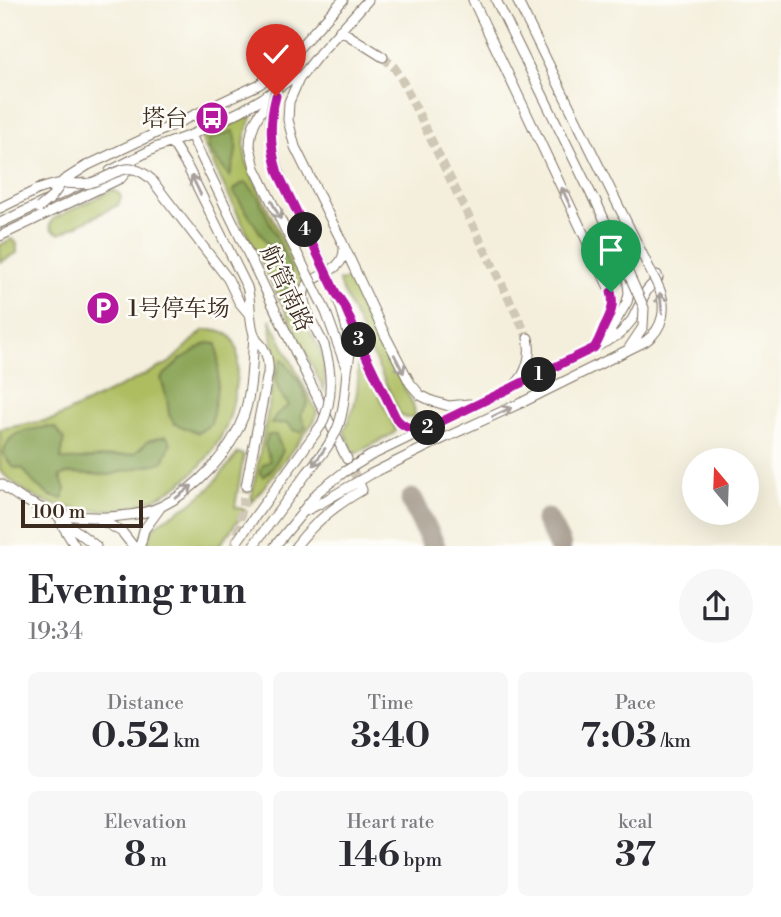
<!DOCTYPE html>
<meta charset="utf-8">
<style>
:root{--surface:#fff;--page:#f7f7f7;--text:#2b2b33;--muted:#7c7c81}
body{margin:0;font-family:"Libre Bodoni","Noto Serif SC",serif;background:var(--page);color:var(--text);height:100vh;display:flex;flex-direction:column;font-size:26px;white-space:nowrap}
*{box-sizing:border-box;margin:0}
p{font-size:23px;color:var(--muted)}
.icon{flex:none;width:38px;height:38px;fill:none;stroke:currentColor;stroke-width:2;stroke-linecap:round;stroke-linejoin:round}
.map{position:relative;height:546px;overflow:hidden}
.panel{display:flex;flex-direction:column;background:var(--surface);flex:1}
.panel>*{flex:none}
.needle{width:46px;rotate:341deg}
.fabs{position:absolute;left:682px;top:448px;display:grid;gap:14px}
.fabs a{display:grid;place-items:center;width:77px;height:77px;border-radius:50%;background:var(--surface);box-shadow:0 7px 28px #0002;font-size:35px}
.scale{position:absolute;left:21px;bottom:18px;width:122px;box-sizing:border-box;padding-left:7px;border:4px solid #3b2a1e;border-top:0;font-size:19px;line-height:24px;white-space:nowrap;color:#3b2a1e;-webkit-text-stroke:5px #fdfcf7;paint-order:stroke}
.pin{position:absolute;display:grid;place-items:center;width:60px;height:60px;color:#fff;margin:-72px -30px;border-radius:50% 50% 50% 0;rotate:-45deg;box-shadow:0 0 7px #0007}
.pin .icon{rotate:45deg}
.km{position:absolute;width:35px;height:35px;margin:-18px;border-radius:50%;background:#222;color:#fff;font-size:19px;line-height:35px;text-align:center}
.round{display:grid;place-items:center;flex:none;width:74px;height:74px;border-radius:37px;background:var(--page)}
.summary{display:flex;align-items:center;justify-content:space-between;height:119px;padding:0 28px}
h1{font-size:38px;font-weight:700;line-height:52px}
.stats{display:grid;grid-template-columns:repeat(3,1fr);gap:10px;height:119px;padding:7px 28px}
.stats div{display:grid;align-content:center;border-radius:10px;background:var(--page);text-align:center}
.stats b{font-size:35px;font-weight:700}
.stats small{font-size:19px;font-weight:400}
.stats p{font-size:19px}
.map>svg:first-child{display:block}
.green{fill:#adbd61;stroke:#747440;stroke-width:2}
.forest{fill:#8aa457;stroke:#62673a;stroke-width:2}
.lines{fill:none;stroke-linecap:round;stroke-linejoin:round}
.taxiway{stroke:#988c7d;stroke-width:23}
.tertiary-tunnel{stroke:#cfc8b6;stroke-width:9;stroke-dasharray:9 4.5;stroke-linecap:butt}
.tertiary-casing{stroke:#7c6f60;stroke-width:11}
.tertiary{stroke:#fff;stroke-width:9}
.tertiary-bridge-casing{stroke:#7c6f60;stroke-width:11;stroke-linecap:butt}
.tertiary-bridge{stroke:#fff;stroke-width:9}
.oneway{stroke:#a79f9a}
.route-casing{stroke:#fff;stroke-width:14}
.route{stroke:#b5179e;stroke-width:9}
.labels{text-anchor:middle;stroke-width:5;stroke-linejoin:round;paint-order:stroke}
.poi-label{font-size:23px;fill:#3b2a1e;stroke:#fdfcf7;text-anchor:end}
.street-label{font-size:23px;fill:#3b2a1e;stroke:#fdfcf7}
</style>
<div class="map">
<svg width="781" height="546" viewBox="0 0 781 546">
<rect width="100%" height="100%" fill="#fdfcf7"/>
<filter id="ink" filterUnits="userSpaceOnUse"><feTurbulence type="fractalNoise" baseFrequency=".0143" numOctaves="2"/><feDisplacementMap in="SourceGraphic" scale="14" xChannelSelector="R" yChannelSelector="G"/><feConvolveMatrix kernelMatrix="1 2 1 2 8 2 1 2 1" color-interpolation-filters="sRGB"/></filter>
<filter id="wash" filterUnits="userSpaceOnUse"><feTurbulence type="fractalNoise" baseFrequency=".00686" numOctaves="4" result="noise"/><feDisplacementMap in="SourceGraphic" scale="28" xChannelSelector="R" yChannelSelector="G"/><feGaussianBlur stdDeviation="1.57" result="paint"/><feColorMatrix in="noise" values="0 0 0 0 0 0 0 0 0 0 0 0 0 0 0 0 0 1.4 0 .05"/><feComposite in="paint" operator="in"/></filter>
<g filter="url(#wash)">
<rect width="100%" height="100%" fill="#f4efdc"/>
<!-- green -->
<path class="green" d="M250 116 252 117C243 137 242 147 248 167L303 283C285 308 312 329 320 350 325 362 325 378 324 390L202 141 207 136Z
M112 190 118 192 121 197 118 205 60 234 52 230 50 225 53 219Z
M11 239 14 240 17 244V253L0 262V245Z
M347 279 352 281 414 407 415 415 413 418H406L400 414 340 285 339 281Z
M270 319 317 412 315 420 250 505 272 389 275 357Z
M204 330C214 330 222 329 230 336 241 347 238 367 236 382 234 398 232 414 225 429 199 481 151 513 91 510 52 509 29 498 0 471V429L54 419 169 363Z
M357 350 396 430 393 434 355 454 344 431C358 403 360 381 357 350Z
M238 453 244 455 235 507 246 510 219 546H147L152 529 160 522 190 504 210 488Z"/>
<!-- forest -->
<path class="forest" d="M233 131C241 143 233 164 230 177L209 150 208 140Z
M247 183 258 197 287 260 292 274 285 298 279 285 276 257 233 191 241 184Z
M207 343 217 344C221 372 216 397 211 424L198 433 175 424 169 415 167 399 161 378 180 360Z
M282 359C294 372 303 385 308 403L301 415 306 427 301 432 293 430 288 423 271 424 276 415 289 405C276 392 272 376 282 359Z
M46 427 56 428 64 440 61 459 69 460 134 454 148 441 166 436 171 443 163 462 109 475 69 473 60 476 65 489 63 499 50 496 34 483 23 469 13 467 3 454C9 430 25 431 46 427Z
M268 435H276L283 451 271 470 263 477 260 473 263 465 270 461 265 445Z"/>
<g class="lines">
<!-- taxiway -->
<path class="taxiway" d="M412 500 434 546
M547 520 560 546"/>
</g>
</g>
<g filter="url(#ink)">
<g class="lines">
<!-- tertiary-tunnel -->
<path class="tertiary-tunnel" d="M383 57 394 67 400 76 528 338
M347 459 360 485
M235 546 246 486"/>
<defs>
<path id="tertiary" d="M473 0 610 290 613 298 612 310 597 344
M496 0 596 204
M340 30 383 57
M321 52 299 79 289 102 288 120 295 147 342 242 385 335 410 383 420 395 432 401 449 406 469 404
M319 54 368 0
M191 135 347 459
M169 143 175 147 188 168 247 287C252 303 248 321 255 337 258 343 258 341 262 346 267 354 269 364 268 373L246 486
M250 147C250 124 260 110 276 95
M84 167 260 84 297 50 343 0
M110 171 155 148 191 135 241 111 263 98 294 77
M151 179 228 279 239 302 250 315
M0 208 43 187
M0 223 84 183
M0 236 121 178 132 165
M343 304 364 352 396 418C404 429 415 430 428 428L594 348 620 334 632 320 647 290 658 278 657 275
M604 341 627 302 629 293 627 275
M324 345C318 332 306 314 304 300 298 272 344 279 344 249
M515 385C527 373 532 355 528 338
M0 484 22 499 56 515 96 546
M302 512 318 492 344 472
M56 515C77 516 99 519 120 516 134 515 150 512 162 506 197 489 231 452 244 415 252 390 252 362 254 335
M98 518 122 532 133 546
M61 523 75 546
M140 546 144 530 160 508
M275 546 303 512 321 503 371 474 440 440
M296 546C314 522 336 505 362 490L360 485"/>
</defs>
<!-- tertiary casing -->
<use href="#tertiary" class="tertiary-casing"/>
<!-- tertiary -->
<use href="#tertiary" class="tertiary"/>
<defs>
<path id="tertiary-bridge" d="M250 147 255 168 326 312 347 370
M36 190C45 188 53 184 63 183 72 183 81 185 90 183 115 176 127 157 151 179
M595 199 644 308 643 327 629 348
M39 208 51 198 63 181 88 165
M440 440 523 402 646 341C664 328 667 307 659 288L517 0
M344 472 370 456 428 428
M238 540 322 424C333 399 332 371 324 345
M253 546C271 522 289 497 307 473 319 458 333 442 339 424 345 406 345 389 347 371 348 364 350 357 350 350 349 332 342 310 336 293 303 210 232 140 297 50"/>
</defs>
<!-- tertiary-bridge casing -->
<use href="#tertiary-bridge" class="tertiary-bridge-casing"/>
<!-- tertiary-bridge -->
<use href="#tertiary-bridge" class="tertiary-bridge"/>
</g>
<!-- one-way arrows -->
<defs><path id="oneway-shaft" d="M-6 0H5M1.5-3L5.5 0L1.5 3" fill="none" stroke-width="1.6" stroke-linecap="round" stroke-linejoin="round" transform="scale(1.75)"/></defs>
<g class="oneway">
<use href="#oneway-shaft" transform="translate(196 185) rotate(-116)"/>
<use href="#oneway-shaft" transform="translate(566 197) rotate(-115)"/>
<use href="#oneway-shaft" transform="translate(276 210) rotate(63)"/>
<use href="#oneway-shaft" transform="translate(661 303) rotate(-96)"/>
<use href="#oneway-shaft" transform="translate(399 364) rotate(63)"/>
<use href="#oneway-shaft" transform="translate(502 412) rotate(-25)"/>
<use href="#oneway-shaft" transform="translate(319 457) rotate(125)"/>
<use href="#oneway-shaft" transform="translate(184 492) rotate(-37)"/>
</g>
</g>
<g class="lines" filter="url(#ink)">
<defs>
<path id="route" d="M276 96C269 122 270 148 278 173L336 293 344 305 364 352 396 418C404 429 415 430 428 428L594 348C599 341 601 334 604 327 610 315 615 306 611 292"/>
</defs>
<!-- route casing -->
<use href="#route" class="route-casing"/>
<!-- route -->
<use href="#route" class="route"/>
</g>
<!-- icons -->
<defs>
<symbol id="bus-disc" viewBox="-11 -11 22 22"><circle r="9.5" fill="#b5179e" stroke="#fdfcf7"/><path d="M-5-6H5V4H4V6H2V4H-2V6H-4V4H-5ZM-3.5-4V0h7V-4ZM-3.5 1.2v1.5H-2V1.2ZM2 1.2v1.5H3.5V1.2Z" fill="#fff"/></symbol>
<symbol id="parking-disc" viewBox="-11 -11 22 22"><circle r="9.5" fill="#b5179e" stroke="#fdfcf7"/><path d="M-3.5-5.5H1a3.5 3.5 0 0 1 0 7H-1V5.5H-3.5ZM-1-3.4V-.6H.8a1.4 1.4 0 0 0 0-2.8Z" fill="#fff"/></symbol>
</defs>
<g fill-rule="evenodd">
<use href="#bus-disc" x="193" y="99" width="38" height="38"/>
<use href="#parking-disc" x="84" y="289" width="38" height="38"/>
</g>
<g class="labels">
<!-- poi labels -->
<g class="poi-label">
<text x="188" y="126">塔台</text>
<text x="128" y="316" text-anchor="start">1号停车场</text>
</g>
<!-- street labels -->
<g class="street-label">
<text transform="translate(287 288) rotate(65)" y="8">航管南路</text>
</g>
</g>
</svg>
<div class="fabs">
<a><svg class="needle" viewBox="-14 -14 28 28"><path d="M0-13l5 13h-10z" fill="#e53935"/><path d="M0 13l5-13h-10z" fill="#7c7c81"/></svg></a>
</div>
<div class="scale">100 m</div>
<div class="pin" style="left:611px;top:292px;background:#1e9e55"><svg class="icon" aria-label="arrive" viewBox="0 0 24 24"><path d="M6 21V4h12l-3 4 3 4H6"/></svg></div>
<div class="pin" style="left:276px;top:96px;background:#d93025"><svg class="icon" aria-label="check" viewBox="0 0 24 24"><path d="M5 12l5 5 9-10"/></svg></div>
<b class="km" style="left:539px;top:375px">1</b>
<b class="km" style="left:428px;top:428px">2</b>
<b class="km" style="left:359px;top:340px">3</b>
<b class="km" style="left:305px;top:230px">4</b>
</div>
<section class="panel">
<div class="summary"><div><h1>Evening run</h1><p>19:34</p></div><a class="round"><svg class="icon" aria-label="share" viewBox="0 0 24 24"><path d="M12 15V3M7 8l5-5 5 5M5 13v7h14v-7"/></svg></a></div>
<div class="stats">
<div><p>Distance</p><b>0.52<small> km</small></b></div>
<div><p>Time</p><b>3:40</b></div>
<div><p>Pace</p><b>7:03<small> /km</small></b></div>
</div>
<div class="stats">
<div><p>Elevation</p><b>8<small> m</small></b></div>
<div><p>Heart rate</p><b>146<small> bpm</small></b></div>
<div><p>kcal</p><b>37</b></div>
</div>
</section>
